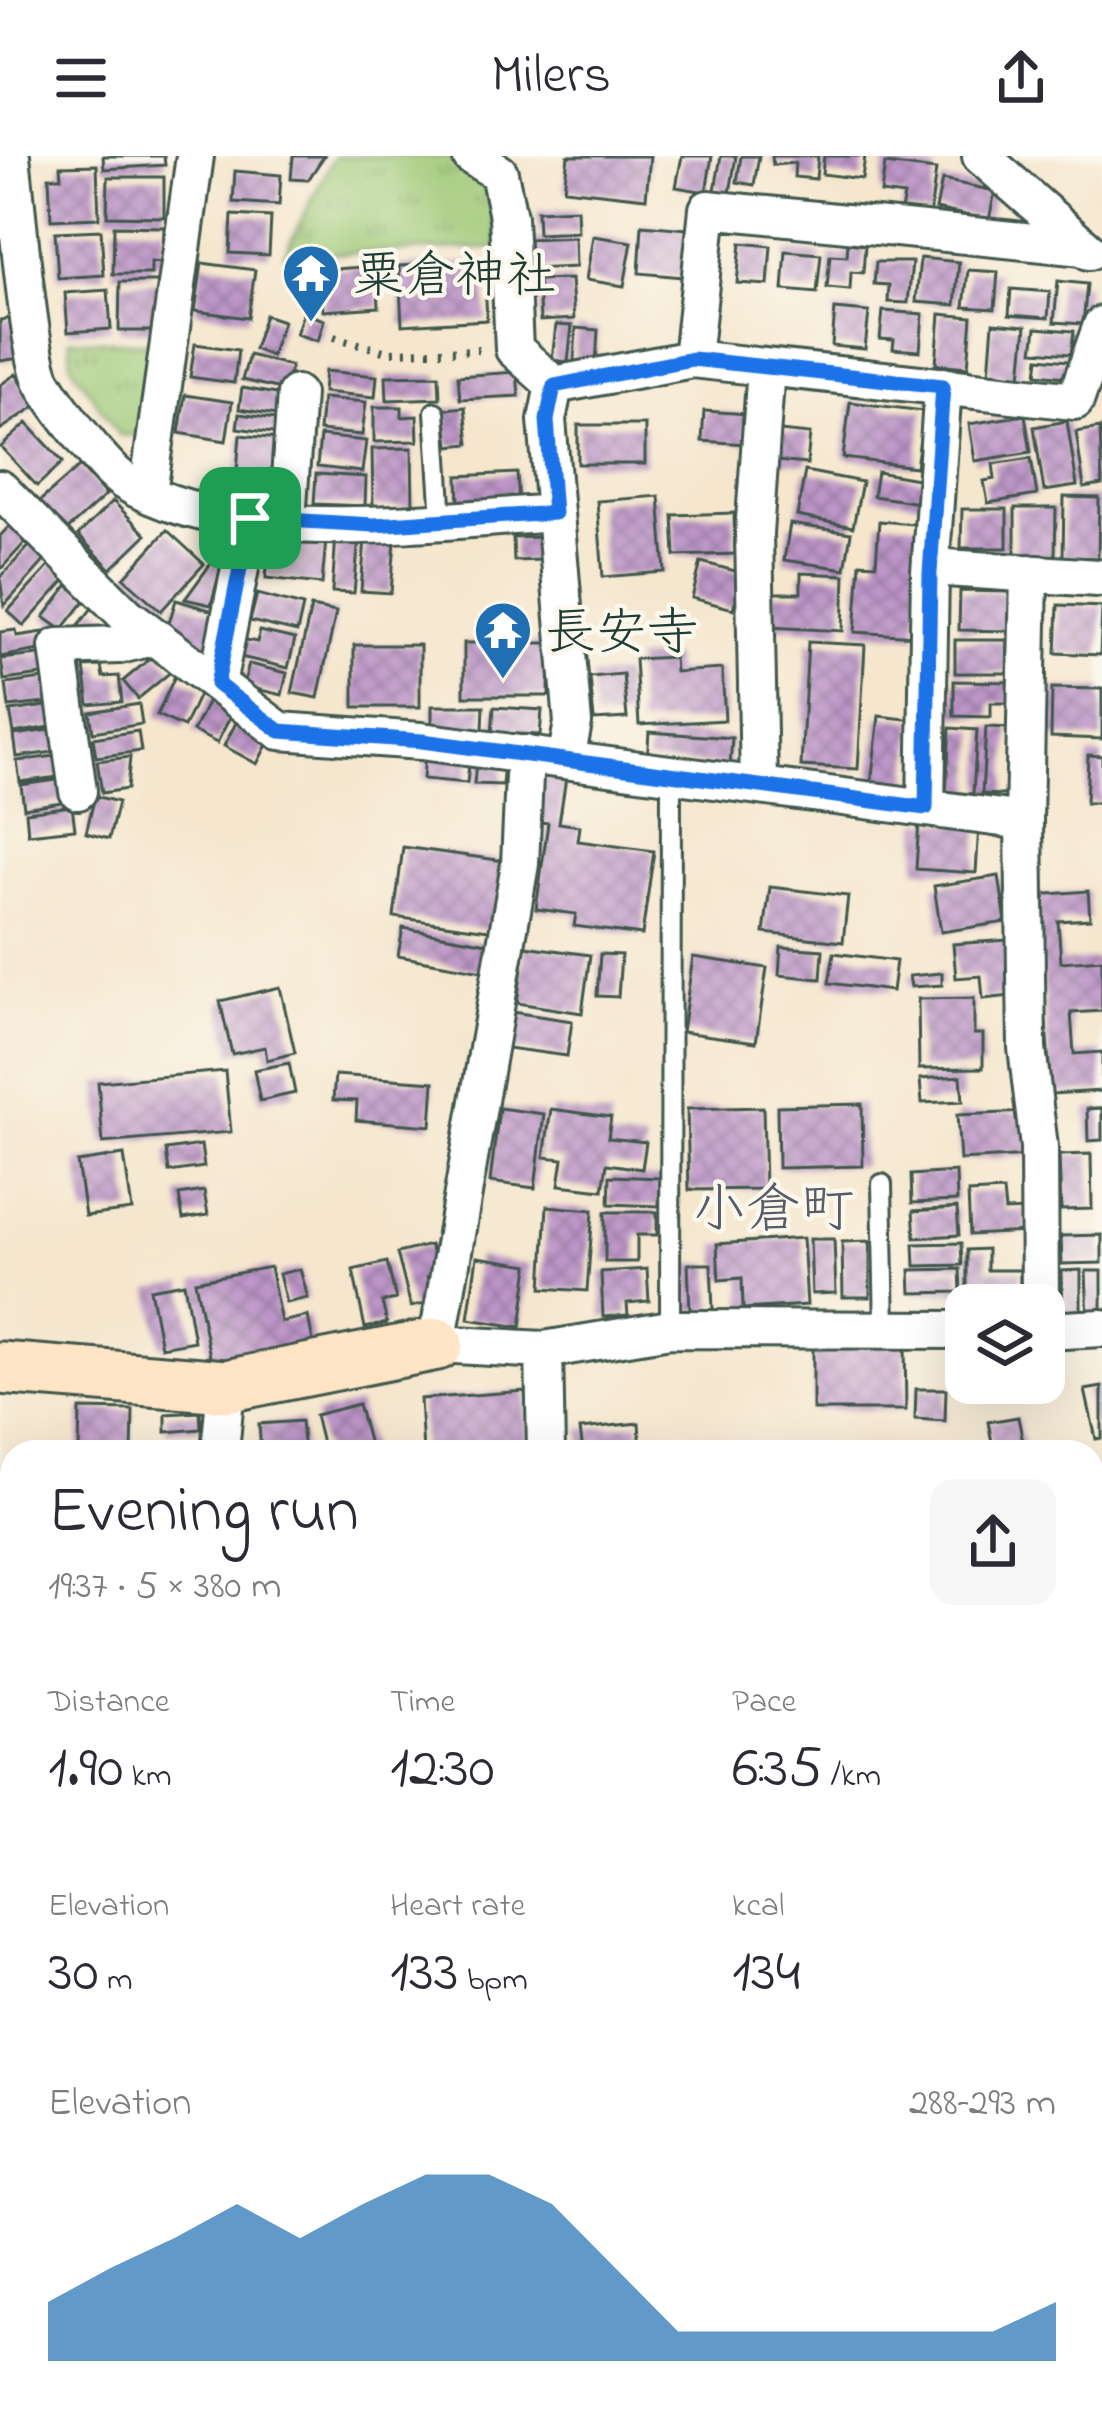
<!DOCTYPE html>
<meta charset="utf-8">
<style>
:root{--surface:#fff;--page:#f7f7f7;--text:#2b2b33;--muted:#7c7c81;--accent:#1f6fb2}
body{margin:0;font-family:"Indie Flower","Klee One",sans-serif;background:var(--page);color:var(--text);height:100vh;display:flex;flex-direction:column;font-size:45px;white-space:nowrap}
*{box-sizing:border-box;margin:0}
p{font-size:39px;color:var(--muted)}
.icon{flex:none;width:66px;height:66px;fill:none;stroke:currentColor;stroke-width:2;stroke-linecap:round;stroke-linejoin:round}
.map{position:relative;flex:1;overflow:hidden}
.details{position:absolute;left:0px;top:1284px;width:1104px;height:975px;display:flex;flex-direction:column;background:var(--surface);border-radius:36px 36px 0 0;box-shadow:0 12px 48px #0002}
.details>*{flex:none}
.fabs{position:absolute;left:945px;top:1128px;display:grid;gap:24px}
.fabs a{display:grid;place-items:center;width:120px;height:120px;border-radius:24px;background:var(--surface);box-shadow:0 12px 48px #0002;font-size:60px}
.pin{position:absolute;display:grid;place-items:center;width:102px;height:102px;color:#fff;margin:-51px;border-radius:24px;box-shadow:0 6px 18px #0006}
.round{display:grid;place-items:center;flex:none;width:126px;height:126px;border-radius:24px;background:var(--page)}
.summary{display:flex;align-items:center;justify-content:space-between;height:204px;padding:0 48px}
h1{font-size:66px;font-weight:600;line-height:90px}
.figures{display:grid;grid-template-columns:repeat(3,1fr);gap:18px;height:204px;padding:12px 48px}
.figures div{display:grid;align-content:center}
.figures b{font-size:60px;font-weight:600}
.figures small{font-size:33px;font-weight:400}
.figures p{font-size:33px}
.chart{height:336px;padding:24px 48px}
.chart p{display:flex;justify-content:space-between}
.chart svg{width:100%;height:216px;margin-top:12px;fill:var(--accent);opacity:.7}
header{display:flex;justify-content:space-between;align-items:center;height:156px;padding:0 48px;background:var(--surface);font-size:54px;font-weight:600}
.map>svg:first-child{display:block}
.grass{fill:url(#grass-tufts);stroke:#5e8254;stroke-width:3}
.garden{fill:#9dc875;stroke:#5e8254;stroke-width:3}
.building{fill:url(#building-cross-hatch)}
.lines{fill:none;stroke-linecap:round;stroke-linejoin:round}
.lane-casing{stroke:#3f564b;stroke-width:24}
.street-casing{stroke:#3f564b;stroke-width:42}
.secondary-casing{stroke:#3f564b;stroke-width:57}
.path{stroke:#3f564b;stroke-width:8;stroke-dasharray:3 9;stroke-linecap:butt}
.lane{stroke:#fff;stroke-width:18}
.street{stroke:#fff;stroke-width:36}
.secondary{stroke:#ffe4c6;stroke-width:51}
.route-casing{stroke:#fff;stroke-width:24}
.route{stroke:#1a73e8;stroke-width:15}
.labels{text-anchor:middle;stroke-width:9;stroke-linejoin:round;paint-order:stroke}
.poi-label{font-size:51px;fill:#1f3d34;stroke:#fbf7ec;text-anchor:start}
.neighbourhood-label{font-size:54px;fill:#565c68;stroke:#fbf7ec}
</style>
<header><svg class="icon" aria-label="menu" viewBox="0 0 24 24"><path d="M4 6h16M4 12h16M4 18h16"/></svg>Milers<svg class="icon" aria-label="share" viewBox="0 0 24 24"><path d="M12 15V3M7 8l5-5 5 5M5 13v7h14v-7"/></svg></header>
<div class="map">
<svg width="1102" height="2257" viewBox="0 0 1102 2257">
<defs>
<pattern id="grass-tufts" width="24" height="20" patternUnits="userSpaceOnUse" patternTransform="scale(3)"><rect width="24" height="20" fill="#9dc875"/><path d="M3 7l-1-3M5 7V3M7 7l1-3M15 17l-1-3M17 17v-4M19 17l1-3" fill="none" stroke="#7fa461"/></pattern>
<pattern id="building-cross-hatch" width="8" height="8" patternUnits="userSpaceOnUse" patternTransform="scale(3)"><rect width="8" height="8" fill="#bd95c8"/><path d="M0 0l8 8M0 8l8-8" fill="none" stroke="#997ba3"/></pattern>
</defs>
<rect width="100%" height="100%" fill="#fbf7ec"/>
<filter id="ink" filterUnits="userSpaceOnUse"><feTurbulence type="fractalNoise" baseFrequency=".00833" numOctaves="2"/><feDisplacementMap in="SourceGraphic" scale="24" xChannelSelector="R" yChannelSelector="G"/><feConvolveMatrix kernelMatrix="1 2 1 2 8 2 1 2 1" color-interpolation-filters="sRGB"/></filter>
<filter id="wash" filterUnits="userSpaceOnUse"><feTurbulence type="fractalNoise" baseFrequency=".004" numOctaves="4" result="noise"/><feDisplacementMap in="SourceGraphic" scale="48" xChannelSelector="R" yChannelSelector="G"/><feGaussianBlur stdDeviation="2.7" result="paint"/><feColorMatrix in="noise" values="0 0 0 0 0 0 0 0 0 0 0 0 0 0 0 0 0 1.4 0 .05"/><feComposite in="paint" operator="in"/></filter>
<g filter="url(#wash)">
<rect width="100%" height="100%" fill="#f5e6cd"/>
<!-- grass -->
<path class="grass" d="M334 0H448L489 24 497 92 284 99Z
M70 183 149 187 141 280 119 279 71 208Z"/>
<!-- garden -->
<path class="garden" d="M12 2095V2247H333L335 2257H0V2097Z"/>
<g id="blocks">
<!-- building -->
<path class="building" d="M103 0H164L165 9 104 13Z
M293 0H324L308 24 291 23Z
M568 0H650L646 42 564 33Z
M682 0H712L706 36 676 31Z
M721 0H736L730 37 715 34Z
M741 0H759L754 29 737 26Z
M772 0H818L816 23 794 21 795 7 773 9Z
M824 0H865L862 23 822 18Z
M885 8 936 14 930 58 901 54 904 40 881 37Z
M97 9 99 62 51 64 49 21H61L60 10Z
M235 15 281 19 279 49 233 46Z
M108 21H164V61L107 60Z
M942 24 995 35 989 64 936 53Z
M577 53 578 76 538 78 537 55Z
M232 59 271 61 269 99 230 97Z
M642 69 688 73 683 121 639 117Z
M114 70 164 71 163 107 151 106V118H113Z
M101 74 104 119 58 122 55 76Z
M593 80 632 86 624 130 586 124Z
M575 81 576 111 531 113 529 83Z
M741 87 771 90 768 129 737 127Z
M848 87 865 89 863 117 851 116 850 134 827 132 830 99 847 100Z
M786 95 821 98 817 137 783 134Z
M920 102 959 106 955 149 916 146Z
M484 106 487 164 402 169 399 110Z
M876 106H912L908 147 888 146 889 129 874 128Z
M202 107 255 114 248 162 195 155Z
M377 110 379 151 323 155 320 114Z
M968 114 998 116 995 153 964 151Z
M571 123 574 163 540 165 538 124Z
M1058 125 1087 128 1083 168 1054 166Z
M120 126H159V175H119Z
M1011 133 1050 136 1048 162 1009 159Z
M108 134 111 173 68 176 65 137Z
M835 153 869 156 865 193 832 190Z
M883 155 923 158 920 195 893 193 894 184 880 183Z
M303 157 324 164 318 185 296 178Z
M940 158 972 161 968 211 936 208Z
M265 159 283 165 271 200 254 193Z
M13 162 20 202 0 205V164Z
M993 167 1026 170 1021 221 989 218Z
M556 169 572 170 568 206 552 204Z
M576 172 598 174 596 209 574 207Z
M1036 172 1074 175 1071 198 1033 195Z
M195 188 238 194 234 227 190 221Z
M249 199 291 210 285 234 242 224Z
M1039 202 1069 205 1067 221 1037 218Z
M325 215 377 220 375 241 323 236Z
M517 216 519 240 460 243 458 220Z
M16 218 37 249 0 274V229Z
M439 219 440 242 387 244 386 220Z
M242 232 287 240 283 260 239 253Z
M185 239 232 246 226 285 179 277Z
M322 242 366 246 362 279 319 275Z
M850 246 924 255 916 311 843 302Z
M374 251H402V261L417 260 418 285 374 286Z
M465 251 469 288 449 290 445 253Z
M704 255 748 258 746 288 702 285Z
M239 258 283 264 280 278 237 272Z
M1025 259 1031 296 975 305 969 268Z
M1067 265 1077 330 1044 335 1034 271Z
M27 267 63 306 37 330 1 291Z
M578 269H645V308H578Z
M1100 272 1102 329 1084 332 1076 276Z
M780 275 810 278 807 308 776 305Z
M240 279 279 283 273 342 235 338Z
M320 280 366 285 362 316 317 311Z
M412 292 413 351H373L372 293Z
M1031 302 1037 339 988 347 984 325 995 323 993 308Z
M80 310 106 339 66 375 40 345Z
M805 315 862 326 853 371 797 360Z
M877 316 929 325 926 348 873 340Z
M517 317 519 349 459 351 458 320Z
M316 318 366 321 365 350 314 348Z
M659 340 665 416 603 421 597 345Z
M1064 341 1099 342 1098 402 1063 401Z
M113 345 146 379 111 413 78 379Z
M1015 352H1056L1055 403H1015Z
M962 353H1007V392H961Z
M734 357 735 398 675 400 673 359Z
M16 363 33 378 0 414V380Z
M879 365 925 369 915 480 855 476 860 407 876 408Z
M790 368 851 377 845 413 784 404Z
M167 374 204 408 161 455 124 422Z
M270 378 326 384 322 428 266 422Z
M336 379 359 381 354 437 332 436Z
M541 381 542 404 514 405 513 382Z
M365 382 395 384 391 437 361 435Z
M32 387 48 401 4 450 0 422Z
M220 395 225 396 211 449 185 443Z
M701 406 743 417 733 453 692 442Z
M52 407 68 421 24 470 8 455Z
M801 417 845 419 843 475 770 471 771 437H801Z
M73 423 91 437 62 474 44 461Z
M960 435 1010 436 1009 475 959 474Z
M257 438 303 450 297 476 250 465Z
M176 444 223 458 211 499 195 494 168 470Z
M95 448 123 469 114 479 75 474Z
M1058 449 1102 451 1100 499 1056 497Z
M311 451 336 456 318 542 292 537Z
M16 474 17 480 44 476 46 493 0 501V476Z
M260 475 295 483 288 512 236 500 241 483 257 486Z
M955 484H1008L1007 517H955Z
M808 486 865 489 858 613 801 610Z
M464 487H550L549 540H464Z
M354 489H420V551H354Z
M158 496 173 514 138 543 123 525Z
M48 498 50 518 4 524 1 503Z
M674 501 675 516 722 513 725 564 639 569 635 503Z
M249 508 287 517 282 539 243 530Z
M101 510 103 521 119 520 122 546 89 549 84 511Z
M623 518 627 562 594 564 590 521Z
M175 520 202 532 184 571 157 559Z
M51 522 54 546 9 551 6 528Z
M954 525 1011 526V547H991V561L954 560Z
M1052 532 1102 533V583L1051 581Z
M211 539 235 551 217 587 193 575Z
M139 548 142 568 93 576 90 556Z
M54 549 57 570 14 577 10 555Z
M432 550H484L483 574H432Z
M494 551 542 554 540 579 492 577Z
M879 560 915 564 908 633 871 628Z
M239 561 272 579 257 608 224 590Z
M986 571 1010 572 1006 639 982 638Z
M950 572 977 574 973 638 946 636Z
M58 573 61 595 17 601 14 579Z
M138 575 141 595 96 601 93 582Z
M649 576 732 582 730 610 647 605Z
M425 597 470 600 467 627 423 623Z
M63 599 66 620 20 626 17 605Z
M1088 599 1102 600V647H1086Z
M130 601 127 633 102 637 97 605Z
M476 605 504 607 502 629 474 628Z
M540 612 567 615 559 667 580 670 578 685 654 695 642 779 574 770 576 758 536 753 548 667 533 665Z
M65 623 68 645 24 652 21 629Z
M95 640 118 646 109 683 86 677Z
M72 650 75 673 28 678 26 656Z
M919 665 979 669 976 717 916 713Z
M403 691 505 705 496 775 394 761Z
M999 720 1006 766 941 776 934 730Z
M770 731 848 740 843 786 764 777Z
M1088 735 1090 763 1058 765 1061 806 1102 803V855L1071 857 1074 898 1102 896V935L1051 938 1037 739Z
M403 772 493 788 488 816 398 800Z
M1008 784 1012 840 983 843 981 820 956 822 953 788Z
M525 790 590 799 582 857 517 847Z
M781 791 823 794 821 823 779 819Z
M834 797 896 805 892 835 829 827Z
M600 798 621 799 618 841 597 840Z
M693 801 767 812 756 886 682 876Z
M942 817V829L911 831 909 820Z
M280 831 295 897 267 904 265 891 232 898 220 845Z
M974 842V878H983V912L919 913 918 843Z
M512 856 572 865 567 900 507 892Z
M289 907 295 937 260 945 254 914Z
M225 915 231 976 103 987 98 926Z
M335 919 434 926 431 970 356 964 357 945 333 944Z
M961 920 963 945 922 947 920 923Z
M862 948 863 1010 778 1012 777 950Z
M763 951 765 1033 689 1034 687 953Z
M499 952 544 958 535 1032 490 1026Z
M1102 952V984L1088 985 1087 953Z
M551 953 611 961 608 982 646 986 642 1013 607 1008 603 1034 559 1029 563 1003 544 1001Z
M1029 956 1031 1000 960 1004 957 959Z
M201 989 204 1011 169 1016 166 994Z
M1091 998 1092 1053 1061 1054 1059 999Z
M124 999 132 1054 85 1060 77 1006Z
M956 1016 957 1045 912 1047 911 1019Z
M610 1020 660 1022 659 1050 609 1048Z
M204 1035 208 1059 183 1063 179 1039Z
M1003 1035 1005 1055 1026 1054 1027 1076 970 1079 968 1037Z
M547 1050 593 1054 587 1135 542 1132Z
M957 1052 959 1079 915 1082 913 1055Z
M605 1056H657V1079H637V1106H605Z
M1102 1079V1107L1062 1108 1061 1080Z
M803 1082 807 1149 743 1153 742 1122 719 1124 717 1088Z
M810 1083H834L836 1137 812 1138Z
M870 1085V1141H843L842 1086Z
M961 1087 962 1109 915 1110 914 1088Z
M430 1089 438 1118 427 1121 433 1146 411 1151 397 1097Z
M987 1093V1114H1020V1149H967V1094Z
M477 1101 529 1109 521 1171 468 1163Z
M387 1106 396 1143 382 1146 387 1167 365 1172 353 1114Z
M688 1108H711L713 1154 690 1155Z
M270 1111 281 1166 308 1160 314 1191 212 1211 195 1125Z
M300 1113 308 1142 286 1147 279 1118Z
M647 1113 649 1145 627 1147 628 1159 603 1161 601 1116Z
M960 1113 961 1136 911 1137 910 1114Z
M1081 1114V1162H1063L1062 1115Z
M1086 1115H1102V1162L1088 1163Z
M184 1127 194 1185 161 1191 150 1133Z
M813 1188H905L906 1254H813Z
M1102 1231V1282L1096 1283 1085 1234Z
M916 1233H946L945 1265 915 1263Z
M525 1235 529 1296H423L420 1243Z
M358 1248 371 1296H324L315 1259Z
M80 1253 133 1254 132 1296H79Z
M200 1256 201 1273 166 1276V1258Z
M1018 1261 1025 1296H994L988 1266Z
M301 1265 304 1296H261L259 1268Z
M639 1267 641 1296H583L580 1273Z
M1102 1318V1376L1092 1378V1320Z
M0 1337H12V1387H0Z
M0 1435 12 1436V1480L0 1479Z
M12 1767V1840H11L0 1808V1771Z
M0 1931H12V2000L0 1999Z
M1092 2011H1097L1102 2053V2067L1092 2068Z
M1102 2084V2128L1092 2129V2085Z
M1102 2142V2196L1092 2197V2143Z
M587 2247 591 2257H510L506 2249Z"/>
</g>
</g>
<g filter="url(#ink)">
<use href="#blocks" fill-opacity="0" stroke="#3f564b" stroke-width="3"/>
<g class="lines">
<defs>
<path id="lane" d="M435 256 442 364
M882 1028 885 1173
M670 1173 671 617
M0 1502 12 1503
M0 1752 12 1751"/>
<path id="street" d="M11 0C16 41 28 199 43 226 56 248 103 311 124 325 227 392 433 365 554 357
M471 0 499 17 508 61 514 193 554 229 547 264 573 567 566 604
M981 0 1089 95
M692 203 708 53 1083 91
M554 229 692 203 1075 245 1102 169
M0 333 127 460 280 575 421 585 1024 665
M148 337 195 0
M287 364 296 238
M931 411 1098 422
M1029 417 1024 665 1027 892 1039 991 1040 1149
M217 528 250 362
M525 598 520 708 437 1188 544 1194 670 1173 966 1174
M759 629 754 377 766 212
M78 635 58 491 120 489 152 481
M926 652 930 417 943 230
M1044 1175 1102 1172
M544 1194 546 1296
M220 1296 226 1230
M1092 1714 1102 1807
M0 1887 12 1874
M1092 1904 1102 1903
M0 2025 12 2023
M1092 2232 1102 2231
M436 2247 440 2257
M879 2257 964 2247"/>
<path id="secondary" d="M0 1212 226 1230 437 1188
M740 2247 742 2257"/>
</defs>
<!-- lane casing -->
<use href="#lane" class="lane-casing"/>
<!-- street casing -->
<use href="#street" class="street-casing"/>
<!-- secondary casing -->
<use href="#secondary" class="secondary-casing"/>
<!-- path -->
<path class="path" d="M334 181 387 196 482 194"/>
<!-- lane -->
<use href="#lane" class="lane"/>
<!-- street -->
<use href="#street" class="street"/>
<!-- secondary -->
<use href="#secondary" class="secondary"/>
</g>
</g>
<g class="lines" filter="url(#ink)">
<defs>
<path id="route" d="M692 203 943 230 930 417 926 652 422 585 280 575 217 528 250 362 374 369 554 357 547 264 554 230Z"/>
</defs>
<!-- route casing -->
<use href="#route" class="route-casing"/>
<!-- route -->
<use href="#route" class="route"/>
</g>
<!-- icons -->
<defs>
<symbol id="temple-pin" viewBox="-11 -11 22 30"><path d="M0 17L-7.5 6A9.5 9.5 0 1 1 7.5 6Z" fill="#1f6fb2" stroke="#fbf7ec"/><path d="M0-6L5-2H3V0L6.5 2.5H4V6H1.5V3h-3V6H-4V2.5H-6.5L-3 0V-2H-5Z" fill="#fff"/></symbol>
</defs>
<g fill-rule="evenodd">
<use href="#temple-pin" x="278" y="84" width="66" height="90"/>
<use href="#temple-pin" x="470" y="441" width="66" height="90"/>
</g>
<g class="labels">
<!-- poi labels -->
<g class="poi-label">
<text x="353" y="135">粟倉神社</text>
<text x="545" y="492">長安寺</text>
</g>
<!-- neighbourhood labels -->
<g class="neighbourhood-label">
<text x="773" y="1070">小倉町</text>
</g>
</g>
</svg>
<div class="fabs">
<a><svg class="icon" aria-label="layers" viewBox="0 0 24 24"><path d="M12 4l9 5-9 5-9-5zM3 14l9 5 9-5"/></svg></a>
</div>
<div class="pin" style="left:250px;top:362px;background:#1e9e55"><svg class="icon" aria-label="arrive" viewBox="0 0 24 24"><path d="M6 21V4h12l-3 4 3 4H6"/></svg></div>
<section class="details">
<div class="summary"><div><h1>Evening run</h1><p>19:37 · 5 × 380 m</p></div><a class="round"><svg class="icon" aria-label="share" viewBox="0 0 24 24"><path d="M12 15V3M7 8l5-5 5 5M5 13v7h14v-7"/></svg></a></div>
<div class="figures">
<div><p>Distance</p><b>1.90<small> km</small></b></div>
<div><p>Time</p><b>12:30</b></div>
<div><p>Pace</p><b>6:35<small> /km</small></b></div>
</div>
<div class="figures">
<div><p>Elevation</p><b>30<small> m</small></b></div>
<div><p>Heart rate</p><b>133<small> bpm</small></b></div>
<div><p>kcal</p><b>134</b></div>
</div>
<div class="chart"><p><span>Elevation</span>288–293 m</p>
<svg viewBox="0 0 160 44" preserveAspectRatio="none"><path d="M0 44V32L10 25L20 19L30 12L40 19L50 12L60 6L70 6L80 12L90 25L100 38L110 38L120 38L130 38L140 38L150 38L160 32V44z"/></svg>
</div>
</section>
</div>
